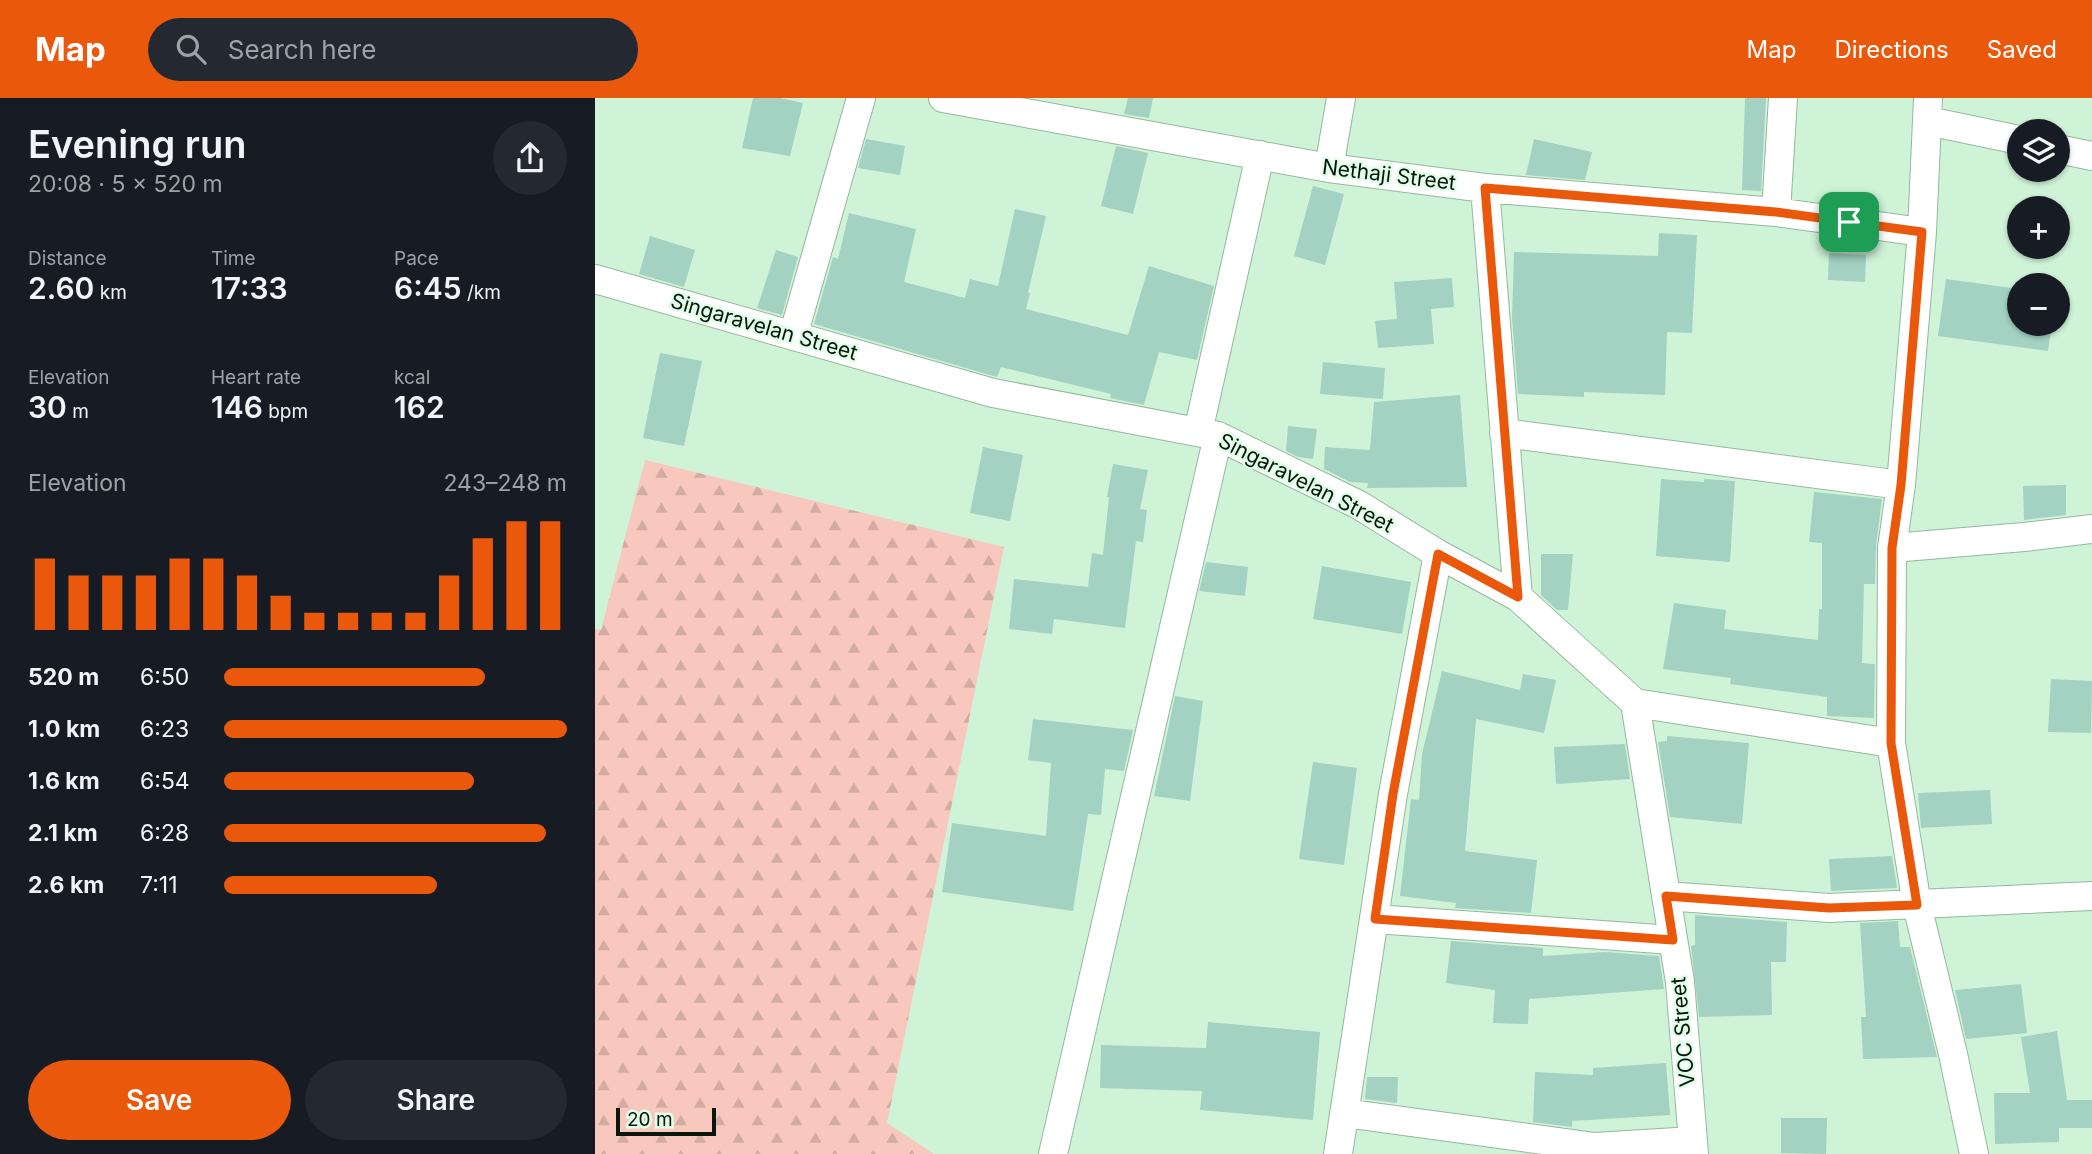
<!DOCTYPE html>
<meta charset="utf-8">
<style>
:root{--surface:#171b24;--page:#242831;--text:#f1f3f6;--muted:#9ea1a6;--accent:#ea580c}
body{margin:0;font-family:Inter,sans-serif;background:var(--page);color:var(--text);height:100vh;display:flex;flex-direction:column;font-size:26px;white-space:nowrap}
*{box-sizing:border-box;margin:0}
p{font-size:23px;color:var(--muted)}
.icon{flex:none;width:38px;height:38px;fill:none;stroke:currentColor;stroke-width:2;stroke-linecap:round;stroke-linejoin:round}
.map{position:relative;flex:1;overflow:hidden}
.drawer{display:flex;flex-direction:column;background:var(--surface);width:595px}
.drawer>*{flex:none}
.fabs{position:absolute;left:1412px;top:21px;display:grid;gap:14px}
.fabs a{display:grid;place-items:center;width:63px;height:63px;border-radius:50%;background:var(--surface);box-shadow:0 2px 5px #0004;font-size:35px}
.scale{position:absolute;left:21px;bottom:18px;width:100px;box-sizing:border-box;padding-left:7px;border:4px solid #09160c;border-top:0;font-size:19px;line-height:24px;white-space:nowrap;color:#09160c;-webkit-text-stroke:5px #e1ffe8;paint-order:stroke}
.pin{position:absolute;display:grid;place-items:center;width:60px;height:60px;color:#fff;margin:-30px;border-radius:14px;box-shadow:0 4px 10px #0006}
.round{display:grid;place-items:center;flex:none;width:74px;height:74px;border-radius:37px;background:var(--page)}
.summary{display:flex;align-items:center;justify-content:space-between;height:119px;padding:0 28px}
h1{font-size:38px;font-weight:600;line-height:52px}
.metrics{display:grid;grid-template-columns:repeat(3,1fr);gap:10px;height:119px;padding:7px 28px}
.metrics div{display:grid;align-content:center}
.metrics b{font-size:30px;font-weight:600}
.metrics small{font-size:19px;font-weight:400}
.metrics p{font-size:19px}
.chart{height:196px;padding:14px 28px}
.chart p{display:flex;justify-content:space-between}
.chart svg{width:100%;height:126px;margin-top:7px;stroke:var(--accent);stroke-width:6}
.cta{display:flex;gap:14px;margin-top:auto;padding:14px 28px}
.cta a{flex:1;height:80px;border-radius:42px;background:var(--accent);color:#fff;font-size:28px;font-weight:600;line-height:80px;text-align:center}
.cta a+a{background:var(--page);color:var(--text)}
ul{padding:0 28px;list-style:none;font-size:23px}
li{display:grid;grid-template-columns:112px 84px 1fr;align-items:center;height:52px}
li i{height:18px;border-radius:9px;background:var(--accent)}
header{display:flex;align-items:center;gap:42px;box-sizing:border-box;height:98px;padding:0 35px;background:var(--accent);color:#fff}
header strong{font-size:33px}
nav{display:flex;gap:38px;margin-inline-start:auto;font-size:24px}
.search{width:490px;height:63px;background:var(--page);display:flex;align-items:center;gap:18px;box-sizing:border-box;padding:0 24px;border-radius:38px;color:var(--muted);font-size:26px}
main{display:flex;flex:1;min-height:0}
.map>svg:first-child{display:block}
.forest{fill:url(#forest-firs)}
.building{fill:#a3d2c2}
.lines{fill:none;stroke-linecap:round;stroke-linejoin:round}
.street-casing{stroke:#95b89d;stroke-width:30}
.street{stroke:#fff;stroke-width:28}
.route-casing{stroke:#fff;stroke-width:14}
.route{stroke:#ea580c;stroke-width:9}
.labels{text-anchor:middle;stroke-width:5;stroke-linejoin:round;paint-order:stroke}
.street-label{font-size:21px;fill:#09160c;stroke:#e1ffe8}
</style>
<header>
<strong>Map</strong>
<div class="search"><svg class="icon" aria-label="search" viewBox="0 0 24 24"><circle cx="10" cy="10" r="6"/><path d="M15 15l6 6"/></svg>Search here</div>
<nav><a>Map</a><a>Directions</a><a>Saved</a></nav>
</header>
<main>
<section class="drawer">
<div class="summary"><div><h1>Evening run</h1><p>20:08 · 5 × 520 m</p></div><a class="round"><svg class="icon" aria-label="share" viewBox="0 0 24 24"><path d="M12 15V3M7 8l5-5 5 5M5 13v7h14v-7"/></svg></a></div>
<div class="metrics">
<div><p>Distance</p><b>2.60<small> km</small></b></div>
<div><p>Time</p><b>17:33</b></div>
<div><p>Pace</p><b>6:45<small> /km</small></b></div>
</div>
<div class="metrics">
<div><p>Elevation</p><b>30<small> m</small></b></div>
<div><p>Heart rate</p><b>146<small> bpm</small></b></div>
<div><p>kcal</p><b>162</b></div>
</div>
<div class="chart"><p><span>Elevation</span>243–248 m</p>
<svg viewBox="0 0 160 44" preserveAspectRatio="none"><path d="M5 44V19M15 44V25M25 44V25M35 44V25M45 44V19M55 44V19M65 44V25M75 44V32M85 44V38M95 44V38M105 44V38M115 44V38M125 44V25M135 44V12M145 44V6M155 44V6"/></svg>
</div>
<ul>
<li><b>520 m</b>6:50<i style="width:76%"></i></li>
<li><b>1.0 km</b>6:23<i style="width:100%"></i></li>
<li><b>1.6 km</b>6:54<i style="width:73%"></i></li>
<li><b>2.1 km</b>6:28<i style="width:94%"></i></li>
<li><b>2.6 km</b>7:11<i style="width:62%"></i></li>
</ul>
<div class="cta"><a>Save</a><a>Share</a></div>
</section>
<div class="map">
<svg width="1497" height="1056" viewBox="0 0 1497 1056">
<defs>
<pattern id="forest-firs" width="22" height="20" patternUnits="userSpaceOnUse" patternTransform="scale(1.75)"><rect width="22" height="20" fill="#f8c8be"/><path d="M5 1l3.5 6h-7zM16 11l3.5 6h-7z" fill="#d3aba2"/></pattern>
</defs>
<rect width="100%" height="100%" fill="#cff3d7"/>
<!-- forest -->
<path class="forest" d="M50 362 409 449 292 1025 339 1056H0V531L6 532Z"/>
<!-- building -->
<path class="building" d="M158 0H185L208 5 195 58 147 50Z
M533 0H558L554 20 529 16Z
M1150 0H1171L1166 93 1147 92Z
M271 41 310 48 305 77 263 70Z
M939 41 997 54 990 82 931 77Z
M521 48 553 55 538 116 506 108Z
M718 88 749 96 730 167 699 158Z
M420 111 451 118 433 195H435L431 211 533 237 554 168 619 188 602 262 564 254 549 307 515 300 516 296 406 269 402 279 219 226 238 159 243 161 254 115 321 131 309 184 370 200 375 181 403 188Z
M1064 135 1102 137 1097 235 1072 234 1070 297 989 294V299L923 296 917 220 919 154 1063 158Z
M55 138 100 152 89 189 44 176Z
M181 152 203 159 187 217 162 210Z
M1234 155 1271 157 1270 184 1233 182Z
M857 180 859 209 836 211 839 246 783 250 780 223 802 221 799 184Z
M1351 181 1424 191V226H1457L1453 253 1343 238Z
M65 255 107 263 89 348 48 340Z
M728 264 790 270 788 301 725 296Z
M865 297 872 389 772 390 773 385 755 384 729 371 730 349 775 352 779 304Z
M693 328 722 331 718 361 703 359 691 353Z
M388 349 428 357 415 423 375 415Z
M518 366 553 372 545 411 552 412 548 444 541 443 530 530 459 521 457 536 414 531 419 481 493 489 497 455 508 457 514 399H512Z
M1066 381 1109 384V381L1140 383 1135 464 1061 458Z
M1471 387V417L1429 422 1428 388Z
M1219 394 1287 401 1281 448 1280 486H1269L1267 565 1280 566 1279 620 1232 618V599L1135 586 1136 580 1068 571 1079 505 1131 512 1129 531 1223 542 1224 511H1227V445L1214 444Z
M946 456H978L973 512H962L946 497Z
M611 464 653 469 650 498 604 493Z
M727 468 816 484 807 536 718 521Z
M847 573 925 592 928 576 961 582 949 635 881 621 870 753 942 762 936 815 860 810 861 805 805 798 816 701 824 702 827 656Z
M1456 581 1497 583 1496 635 1453 634Z
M580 598 608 603 595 703 559 698Z
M438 621 538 632 529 673 510 671 506 717 493 716 478 813 347 794 357 725 451 738 456 665 433 662Z
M1072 638 1154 645 1147 726 1075 719 1063 644 1072 643Z
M1030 646 1035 681 961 686 959 649Z
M718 664 762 670 749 767 704 761Z
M1395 692 1397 726 1326 730 1323 695Z
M1297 758 1302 790 1236 793 1234 761Z
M1100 817 1192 824 1191 864H1176L1177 917 1104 919 1096 848 1100 847Z
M1303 823 1305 849H1315L1342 959 1268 961 1266 919H1271L1265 825Z
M856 843 948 850V858L1010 854 1064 858 1069 891 934 901 933 926 898 925 900 892 851 885Z
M1426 886 1432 935 1371 941 1360 892Z
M613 924 725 934 718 1022 605 1012 607 993 505 990 506 947 611 950Z
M1462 933 1472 1002H1497V1030H1464V1044L1400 1046 1399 995H1435L1426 939Z
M1071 965 1075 1017 977 1023V1029L938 1024 940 974 998 977V970Z
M772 979H803L802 1005 770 1001Z
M1186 1020H1232L1231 1056 1186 1055Z"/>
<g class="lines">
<defs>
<path id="street" d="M348 0 734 70 890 90 1181 114 1327 134
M1333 0 1327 134 1306 387 1297 450 1296 645 1322 807 1358 956 1379 1056
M1333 23 1424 42
M1463 51 1497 58
M734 70 746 0
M890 90 923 499
M1181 114 1188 0
M0 181 398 295 623 338 764 407 843 456 923 499 1040 605 1296 645
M198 238 266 0
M603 334 665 57
M909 335 1306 387
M1297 450 1429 439 1497 431
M1040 605 1085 884 1099 1056
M1071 798 1234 810 1497 798
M780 821 1078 842
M749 1015 1000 1049 1098 1043
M458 1056 623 338
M743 1056 798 696 843 456"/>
</defs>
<!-- street casing -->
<use href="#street" class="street-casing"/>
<!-- street -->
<use href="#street" class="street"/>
</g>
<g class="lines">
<defs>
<path id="route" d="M890 90 1181 114 1327 134 1306 387 1297 450 1296 645 1322 807 1234 810 1071 798 1078 842 780 821 798 696 843 456 923 499Z"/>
</defs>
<!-- route casing -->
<use href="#route" class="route-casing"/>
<!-- route -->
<use href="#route" class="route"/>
</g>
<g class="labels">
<!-- street labels -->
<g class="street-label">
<text transform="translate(794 77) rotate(7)" y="7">Nethaji Street</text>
<text transform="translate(169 229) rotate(16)" y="7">Singaravelan Street</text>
<text transform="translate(711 385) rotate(27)" y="7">Singaravelan Street</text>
<text transform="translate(1088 934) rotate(-95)" y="7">VOC Street</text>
</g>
</g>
</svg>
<div class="fabs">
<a><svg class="icon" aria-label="layers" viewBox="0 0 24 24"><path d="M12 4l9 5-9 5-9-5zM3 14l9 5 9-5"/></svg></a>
<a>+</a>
<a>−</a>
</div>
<div class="scale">20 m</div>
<div class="pin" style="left:1254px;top:124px;background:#1e9e55"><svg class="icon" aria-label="arrive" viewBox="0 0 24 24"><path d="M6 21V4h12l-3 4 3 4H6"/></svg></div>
</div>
</main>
